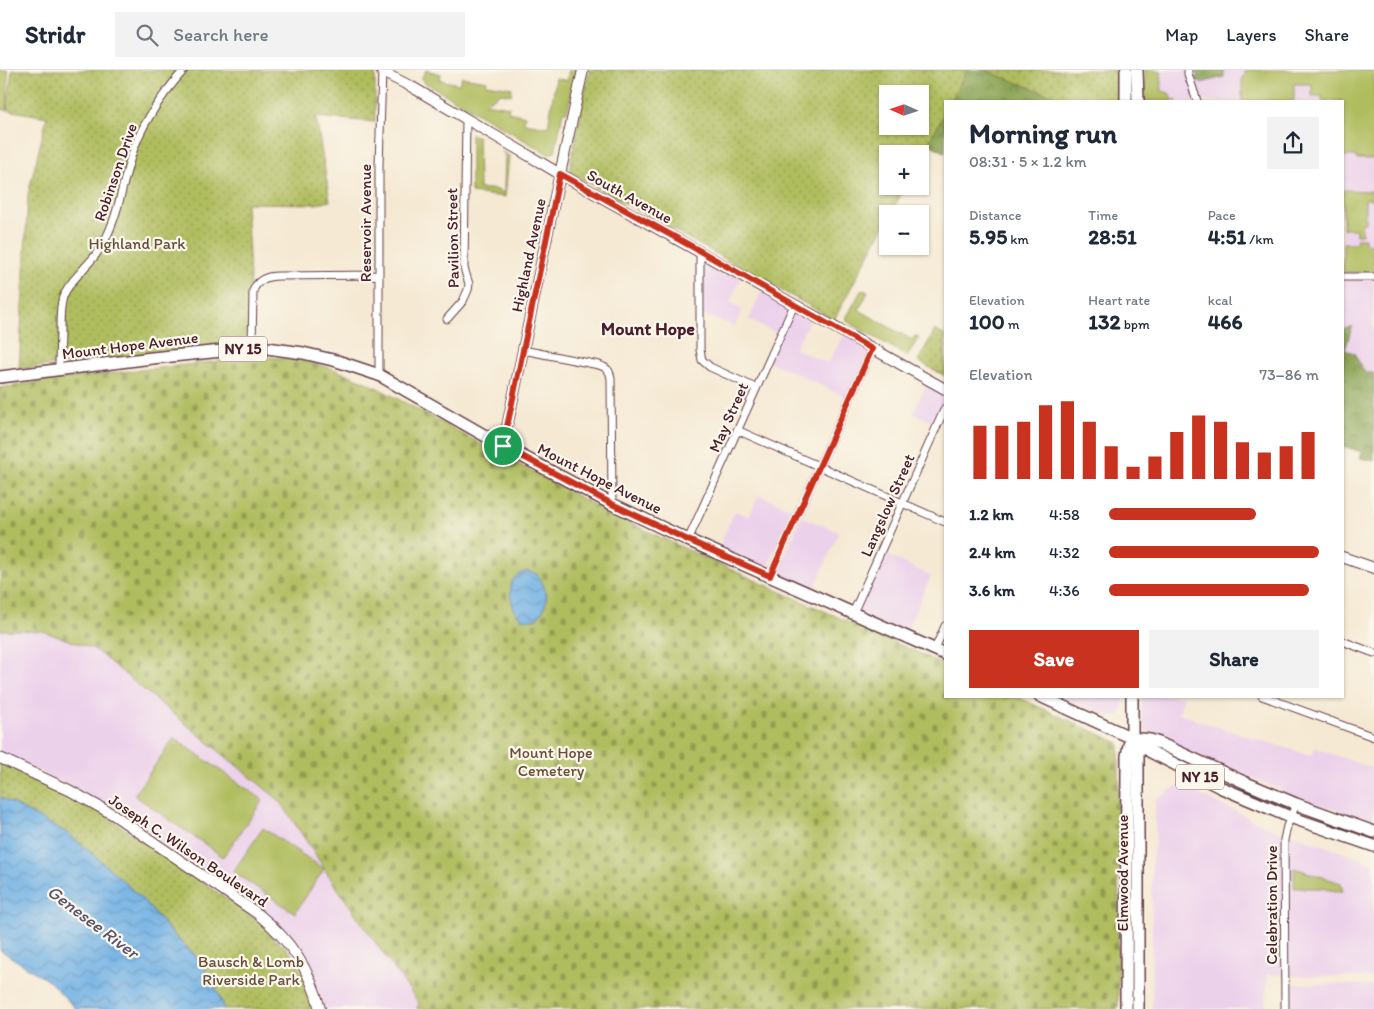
<!DOCTYPE html>
<meta charset="utf-8">
<style>
:root{--surface:#fff;--page:#f2f2f3;--text:#1f2937;--muted:#747a83;--line:#e0e1e3;--accent:#c8321e}
body{margin:0;font-family:Itim,sans-serif;background:var(--page);color:var(--text);height:100vh;display:flex;flex-direction:column;font-size:19px;white-space:nowrap}
*{box-sizing:border-box;margin:0}
p{font-size:16px;color:var(--muted)}
.icon{flex:none;width:28px;height:28px;fill:none;stroke:currentColor;stroke-width:2;stroke-linecap:round;stroke-linejoin:round}
.map{position:relative;flex:1;overflow:hidden}
.panel{position:absolute;left:944px;top:30px;width:400px;height:598px;display:flex;flex-direction:column;background:var(--surface);border-radius:0px;box-shadow:0 1px 4px #0004}
.panel>*{flex:none}
.needle{width:32px;rotate:273deg}
.buttons{position:absolute;left:879px;top:15px;display:grid;gap:10px}
.buttons a{display:grid;place-items:center;width:50px;height:50px;border-radius:0px;background:var(--surface);box-shadow:0 1px 4px #0004;font-size:25px}
.pin{position:absolute;display:grid;place-items:center;width:42px;height:42px;color:#fff;margin:-21px;border:2px solid #fff;border-radius:50%;box-shadow:0 1px 5px #0007}
.round{display:grid;place-items:center;flex:none;width:52px;height:52px;border-radius:0px;background:var(--page)}
.head{display:flex;align-items:center;justify-content:space-between;height:85px;padding:0 25px}
h1{font-size:28px;font-weight:700;line-height:38px}
.figures{display:grid;grid-template-columns:repeat(3,1fr);gap:8px;height:85px;padding:5px 25px}
.figures div{display:grid;align-content:center}
.figures b{font-size:21px;font-weight:700}
.figures small{font-size:14px;font-weight:400}
.figures p{font-size:14px}
.chart{height:140px;padding:10px 25px}
.chart p{display:flex;justify-content:space-between}
.chart svg{width:100%;height:90px;margin-top:5px;stroke:var(--accent);stroke-width:6}
.action{display:flex;gap:10px;margin-top:auto;padding:10px 25px}
.action a{flex:1;height:58px;border-radius:0px;background:var(--accent);color:#fff;font-size:20px;font-weight:700;line-height:58px;text-align:center}
.action a+a{background:var(--page);color:var(--text)}
ul{padding:0 25px;list-style:none;font-size:16px}
li{display:grid;grid-template-columns:80px 60px 1fr;align-items:center;height:38px}
li i{height:12px;border-radius:6px;background:var(--accent)}
header{display:flex;align-items:center;gap:30px;box-sizing:border-box;height:70px;padding:0 25px;background:var(--surface);border-bottom:1px solid var(--line)}
header strong{font-size:24px}
nav{display:flex;gap:28px;margin-inline-start:auto;font-size:18px}
.search{width:350px;height:45px;background:var(--page);display:flex;align-items:center;gap:12px;box-sizing:border-box;padding:0 18px;border-radius:0px;color:var(--muted);font-size:19px}
.map>svg:first-child{display:block}
.built{fill:#ecd1eb}
.grass{fill:#b0bd5f;stroke:#7d6e45}
.forest{fill:url(#forest-crowns);stroke:#6b6240}
.cemetery{fill:url(#cemetery-stones);stroke:#7d6e45}
.park{fill:url(#park-dots);stroke:#7d6e45;fill-rule:evenodd}
.water{fill:url(#water-waves);stroke:#5e6888}
.lines{fill:none;stroke-linecap:round;stroke-linejoin:round}
.street-casing{stroke:#643d44;stroke-width:9}
.secondary-casing{stroke:#643d44;stroke-width:12}
.primary-casing{stroke:#643d44;stroke-width:14}
.street{stroke:#fff;stroke-width:7}
.secondary{stroke:#fff;stroke-width:10}
.primary{stroke:#fff;stroke-width:11}
.route-casing{stroke:#fff;stroke-width:10}
.route{stroke:#c8321e;stroke-width:6}
.labels{text-anchor:middle;stroke-width:4.5;stroke-linejoin:round;paint-order:stroke}
.shield{fill:#fbf7ec;stroke:#7f6065;stroke-width:1}
.shield-label{font-size:15px;font-weight:bold;fill:#4a1f2b}
.street-label{font-size:16px;fill:#4a1f2b;stroke:#fbf7ec}
.park-label{font-size:16px;fill:#694e3b;stroke:#fbf7ec}
.neighbourhood-label{font-size:18px;font-weight:bold;fill:#4a1f2b;stroke:#fbf7ec}
.water-label{font-size:18px;font-style:italic;fill:#58526c;stroke:#fbf7ec}
</style>
<header>
<strong>Stridr</strong>
<div class="search"><svg class="icon" aria-label="search" viewBox="0 0 24 24"><circle cx="10" cy="10" r="6"/><path d="M15 15l6 6"/></svg>Search here</div>
<nav><a>Map</a><a>Layers</a><a>Share</a></nav>
</header>
<div class="map">
<svg width="1374" height="939" viewBox="0 0 1374 939">
<defs>
<pattern id="forest-crowns" width="20" height="18" patternUnits="userSpaceOnUse" patternTransform="scale(1.25)"><rect width="20" height="18" fill="#8ca456"/><path d="M2 6a3 3 0 1 1 6 0M12 15a3 3 0 1 1 6 0" fill="none" stroke="#748547"/></pattern>
<pattern id="cemetery-stones" width="16" height="16" patternUnits="userSpaceOnUse" patternTransform="scale(1.25)"><rect width="16" height="16" fill="#b0bd5f"/><path d="M2 7V4a2 2 0 0 1 4 0v3zM10 15v-3a2 2 0 0 1 4 0v3z" fill="#91994f"/></pattern>
<pattern id="park-dots" width="8" height="8" patternUnits="userSpaceOnUse" patternTransform="scale(1.25)"><rect width="8" height="8" fill="#b0bd5f"/><path d="M2 2h.1M6 6h.1" fill="none" stroke="#91994f" stroke-width="1.8" stroke-linecap="round"/></pattern>
<pattern id="water-waves" width="16" height="10" patternUnits="userSpaceOnUse" patternTransform="scale(1.25)"><rect width="16" height="10" fill="#71b1e4"/><path d="M0 5q4-4 8 0t8 0" fill="none" stroke="#5f8fb9"/></pattern>
</defs>
<rect width="100%" height="100%" fill="#fbf7ec"/>
<filter id="ink" filterUnits="userSpaceOnUse"><feTurbulence type="fractalNoise" baseFrequency=".02" numOctaves="2"/><feDisplacementMap in="SourceGraphic" scale="10" xChannelSelector="R" yChannelSelector="G"/><feConvolveMatrix kernelMatrix="1 2 1 2 8 2 1 2 1" color-interpolation-filters="sRGB"/></filter>
<filter id="wash" filterUnits="userSpaceOnUse"><feTurbulence type="fractalNoise" baseFrequency=".0096" numOctaves="4" result="noise"/><feDisplacementMap in="SourceGraphic" scale="20" xChannelSelector="R" yChannelSelector="G"/><feGaussianBlur stdDeviation="1.12" result="paint"/><feColorMatrix in="noise" values="0 0 0 0 0 0 0 0 0 0 0 0 0 0 0 0 0 1.4 0 .05"/><feComposite in="paint" operator="in"/></filter>
<g filter="url(#wash)">
<rect width="100%" height="100%" fill="#f5e9d3"/>
<!-- built -->
<path class="built" d="M1145 0H1374V391L1360 388 1362 382 1343 376 1342 31H1145Z
M700 181 742 205 730 232 742 240 735 256 700 244Z
M763 217 812 245 795 279 828 293 845 263 872 279 850 329 769 291 780 265 749 250Z
M928 310 945 319V338L938 354 913 343Z
M759 425 793 440 769 494 762 498 718 478 735 441 749 447Z
M802 447 839 462 813 521 780 505 779 502V499Z
M880 482 931 506 904 566 853 543Z
M0 560 42 561 94 579 280 731 331 809 382 882 419 933 417 939H324L299 880 274 851 260 840 78 720 0 683Z
M1057 626H1123V639L1119 645 1112 647Z
M1141 626H1184L1179 643 1202 652 1312 686 1315 678 1374 699V757L1367 754 1364 750 1323 735 1319 737 1286 725 1282 720 1241 703 1237 704 1151 664 1145 659 1142 654Z
M1179 715 1273 759 1300 767 1374 794V907L1295 906 1267 904 1266 939H1152V790L1153 780 1155 772V730Z
M1289 914 1374 915V939H1289Z"/>
<!-- grass -->
<path class="grass" d="M0 0H8L7 40 0 39Z
M426 0 441 4 440 10 459 14 462 7 487 11 486 14 512 18 511 25 501 23 485 33 509 37 508 42 525 46 524 53 548 57 556 8 567 11 569 0H578L567 42H563L555 82 548 84 424 12 422 10V7Z
M1145 0H1161L1162 21 1169 23 1172 29 1177 31H1145Z
M1245 0H1374V89H1356V86H1343L1342 31H1322V26H1312V14H1294V31H1242V7H1245Z
M471 64 478 67 479 119H494L504 123 505 84 502 82 509 86 505 127 471 123Z
M1343 120 1373 121V129H1365V153L1361 154 1362 164H1356V159H1343Z
M1357 168H1365V173L1373 174 1374 203 1343 202V173H1356Z
M864 220 868 222 859 240 912 270 915 266H918V269L907 286 845 250 861 221Z
M174 668 263 730 223 787 134 725Z
M263 758 324 799 295 843 233 802Z
M1294 798 1341 813 1343 821H1336L1320 818H1294Z"/>
<!-- forest -->
<path class="forest" d="M967 0H984L1067 31H950Z
M1198 0H1224V7L1201 13 1196 11Z
M945 42V83L928 73Z
M1352 256 1345 280 1354 283 1365 303H1374V391L1360 388 1362 382 1343 376V260Z"/>
<!-- cemetery -->
<path class="cemetery" d="M256 287C285 287 316 292 344 303 355 307 366 312 376 317L605 441 692 482 945 595V626H1015L1119 673 1118 939H417L419 933 382 882 331 809 280 731 94 579 42 561 0 560V318L52 310Z"/>
<!-- park -->
<path class="park" d="M12 0H375V52L316 47 330 131 316 134 246 133C248 170 251 206 250 243 250 252 252 265 247 273L19 299 28 124 47 47 7 40Z
M589 0H967L951 31H945V42L920 89V84H888V116H905L891 144H888L887 150 835 248 833 249 571 103 570 96ZM888 24H920V56H888Z
M984 0H1117V31H1067Z
M935 260 945 266V306L918 291Z
M0 693 71 726 96 739 263 854C267 859 270 865 275 870 278 873 284 875 287 879 300 892 310 921 315 939H224L219 925 209 905 193 883 178 869 144 831 119 807 69 764 0 727Z"/>
<!-- water -->
<path class="water" d="M526 501 537 504C548 519 551 535 536 549 532 549 528 550 524 549 512 545 507 520 513 510 516 505 520 504 526 501Z
M0 727 69 764 119 807 144 831 177 869 193 883 209 905 219 925 224 939H76L50 912 0 880Z"/>
</g>
<g filter="url(#ink)">
<g class="lines">
<defs>
<path id="street" d="M1188 0V4L1197 31
M700 181V280L702 290 710 297 756 318
M1342 207H1374
M447 249 463 231 468 220 469 214 464 198 466 49
M252 278 253 221C257 210 267 206 279 206L379 205
M523 280 599 295C607 298 610 300 611 309L612 434
M59 299C59 285 60 271 60 258 60 248 60 237 63 227 67 215 77 207 85 197 93 189 100 180 105 170 119 143 122 115 131 87 141 54 161 26 184 0
M379 305V95L382 1
M737 360 945 452
M688 470 794 235
M770 506 872 279
M853 543 945 338
M1342 571 1374 583
M935 579 945 556
M1262 626 1374 667
M1285 939 1284 770 1287 756 1296 734"/>
<path id="secondary" d="M381 0 388 5 412 17 560 104 945 319
M503 376 558 113 583 0
M1342 487 1374 498
M0 688 69 720 114 745 258 844C290 870 310 899 320 939"/>
<path id="primary" d="M1137 0 1138 31
M1126 31V0
M0 307 152 288 252 278H267L303 283 337 291 379 305 503 376 612 434 688 470 945 584
M1040 626 1132 668 1151 682 1222 718 1290 747 1374 776
M1132 668 1150 670 1159 673 1246 713 1296 734 1374 762
M1133 669 1138 677V939
M1126 939 1127 686 1129 675 1132 668V626"/>
</defs>
<!-- street casing -->
<use href="#street" class="street-casing"/>
<!-- secondary casing -->
<use href="#secondary" class="secondary-casing"/>
<!-- primary casing -->
<use href="#primary" class="primary-casing"/>
<!-- street -->
<use href="#street" class="street"/>
<!-- secondary -->
<use href="#secondary" class="secondary"/>
<!-- primary -->
<use href="#primary" class="primary"/>
</g>
</g>
<g class="lines" filter="url(#ink)">
<defs>
<path id="route" d="M560 104 700 181 872 279 770 506 688 470 612 434 503 376Z"/>
</defs>
<!-- route casing -->
<use href="#route" class="route-casing"/>
<!-- route -->
<use href="#route" class="route"/>
</g>
<g class="labels">
<!-- shield labels -->
<g class="shield">
<rect x="219" y="266.5" width="48" height="25" rx="4"/>
<rect x="1176" y="694.5" width="48" height="25" rx="4"/>
</g>
<g class="shield-label">
<text x="243" y="284">NY 15</text>
<text x="1200" y="712">NY 15</text>
</g>
<!-- street labels -->
<g class="street-label">
<text transform="translate(115 102) rotate(-71)" y="6">Robinson Drive</text>
<text transform="translate(630 126) rotate(29)" y="6">South Avenue</text>
<text transform="translate(365 153) rotate(-90)" y="6">Reservoir Avenue</text>
<text transform="translate(452 168) rotate(-91)" y="6">Pavilion Street</text>
<text transform="translate(528 185) rotate(-78)" y="6">Highland Avenue</text>
<text transform="translate(130 275) rotate(-7)" y="6">Mount Hope Avenue</text>
<text transform="translate(728 347) rotate(-66)" y="6">May Street</text>
<text transform="translate(600 408) rotate(27)" y="6">Mount Hope Avenue</text>
<text transform="translate(887 435) rotate(-66)" y="6">Langslow Street</text>
<text transform="translate(189 780) rotate(34)" y="6">Joseph C. Wilson Boulevard</text>
<text transform="translate(1122 803) rotate(-90)" y="6">Elmwood Avenue</text>
<text transform="translate(1271 835) rotate(-90)" y="6">Celebration Drive</text>
</g>
<!-- park labels -->
<g class="park-label">
<text x="137" y="179">Highland Park</text>
<text x="551" y="688">Mount Hope<tspan x="551" dy="18">Cemetery</tspan></text>
<text x="251" y="897">Bausch &amp; Lomb<tspan x="251" dy="18">Riverside Park</tspan></text>
</g>
<!-- neighbourhood labels -->
<g class="neighbourhood-label">
<text x="648" y="265">Mount Hope</text>
</g>
<!-- water labels -->
<g class="water-label">
<text transform="translate(93 852) rotate(37)" y="6">Genesee River</text>
</g>
</g>
</svg>
<div class="buttons">
<a><svg class="needle" viewBox="-14 -14 28 28"><path d="M0-13l5 13h-10z" fill="#e53935"/><path d="M0 13l5-13h-10z" fill="#747a83"/></svg></a>
<a>+</a>
<a>−</a>
</div>
<div class="pin" style="left:503px;top:376px;background:#1e9e55"><svg class="icon" aria-label="arrive" viewBox="0 0 24 24"><path d="M6 21V4h12l-3 4 3 4H6"/></svg></div>
<section class="panel">
<div class="head"><div><h1>Morning run</h1><p>08:31 · 5 × 1.2 km</p></div><a class="round"><svg class="icon" aria-label="share" viewBox="0 0 24 24"><path d="M12 15V3M7 8l5-5 5 5M5 13v7h14v-7"/></svg></a></div>
<div class="figures">
<div><p>Distance</p><b>5.95<small> km</small></b></div>
<div><p>Time</p><b>28:51</b></div>
<div><p>Pace</p><b>4:51<small> /km</small></b></div>
</div>
<div class="figures">
<div><p>Elevation</p><b>100<small> m</small></b></div>
<div><p>Heart rate</p><b>132<small> bpm</small></b></div>
<div><p>kcal</p><b>466</b></div>
</div>
<div class="chart"><p><span>Elevation</span>73–86 m</p>
<svg viewBox="0 0 160 44" preserveAspectRatio="none"><path d="M5 44V18M15 44V18M25 44V16M35 44V8M45 44V6M55 44V16M65 44V28M75 44V38M85 44V33M95 44V21M105 44V13M115 44V16M125 44V26M135 44V31M145 44V28M155 44V21"/></svg>
</div>
<ul>
<li><b>1.2 km</b>4:58<i style="width:70%"></i></li>
<li><b>2.4 km</b>4:32<i style="width:100%"></i></li>
<li><b>3.6 km</b>4:36<i style="width:95%"></i></li>
</ul>
<div class="action"><a>Save</a><a>Share</a></div>
</section>
</div>
